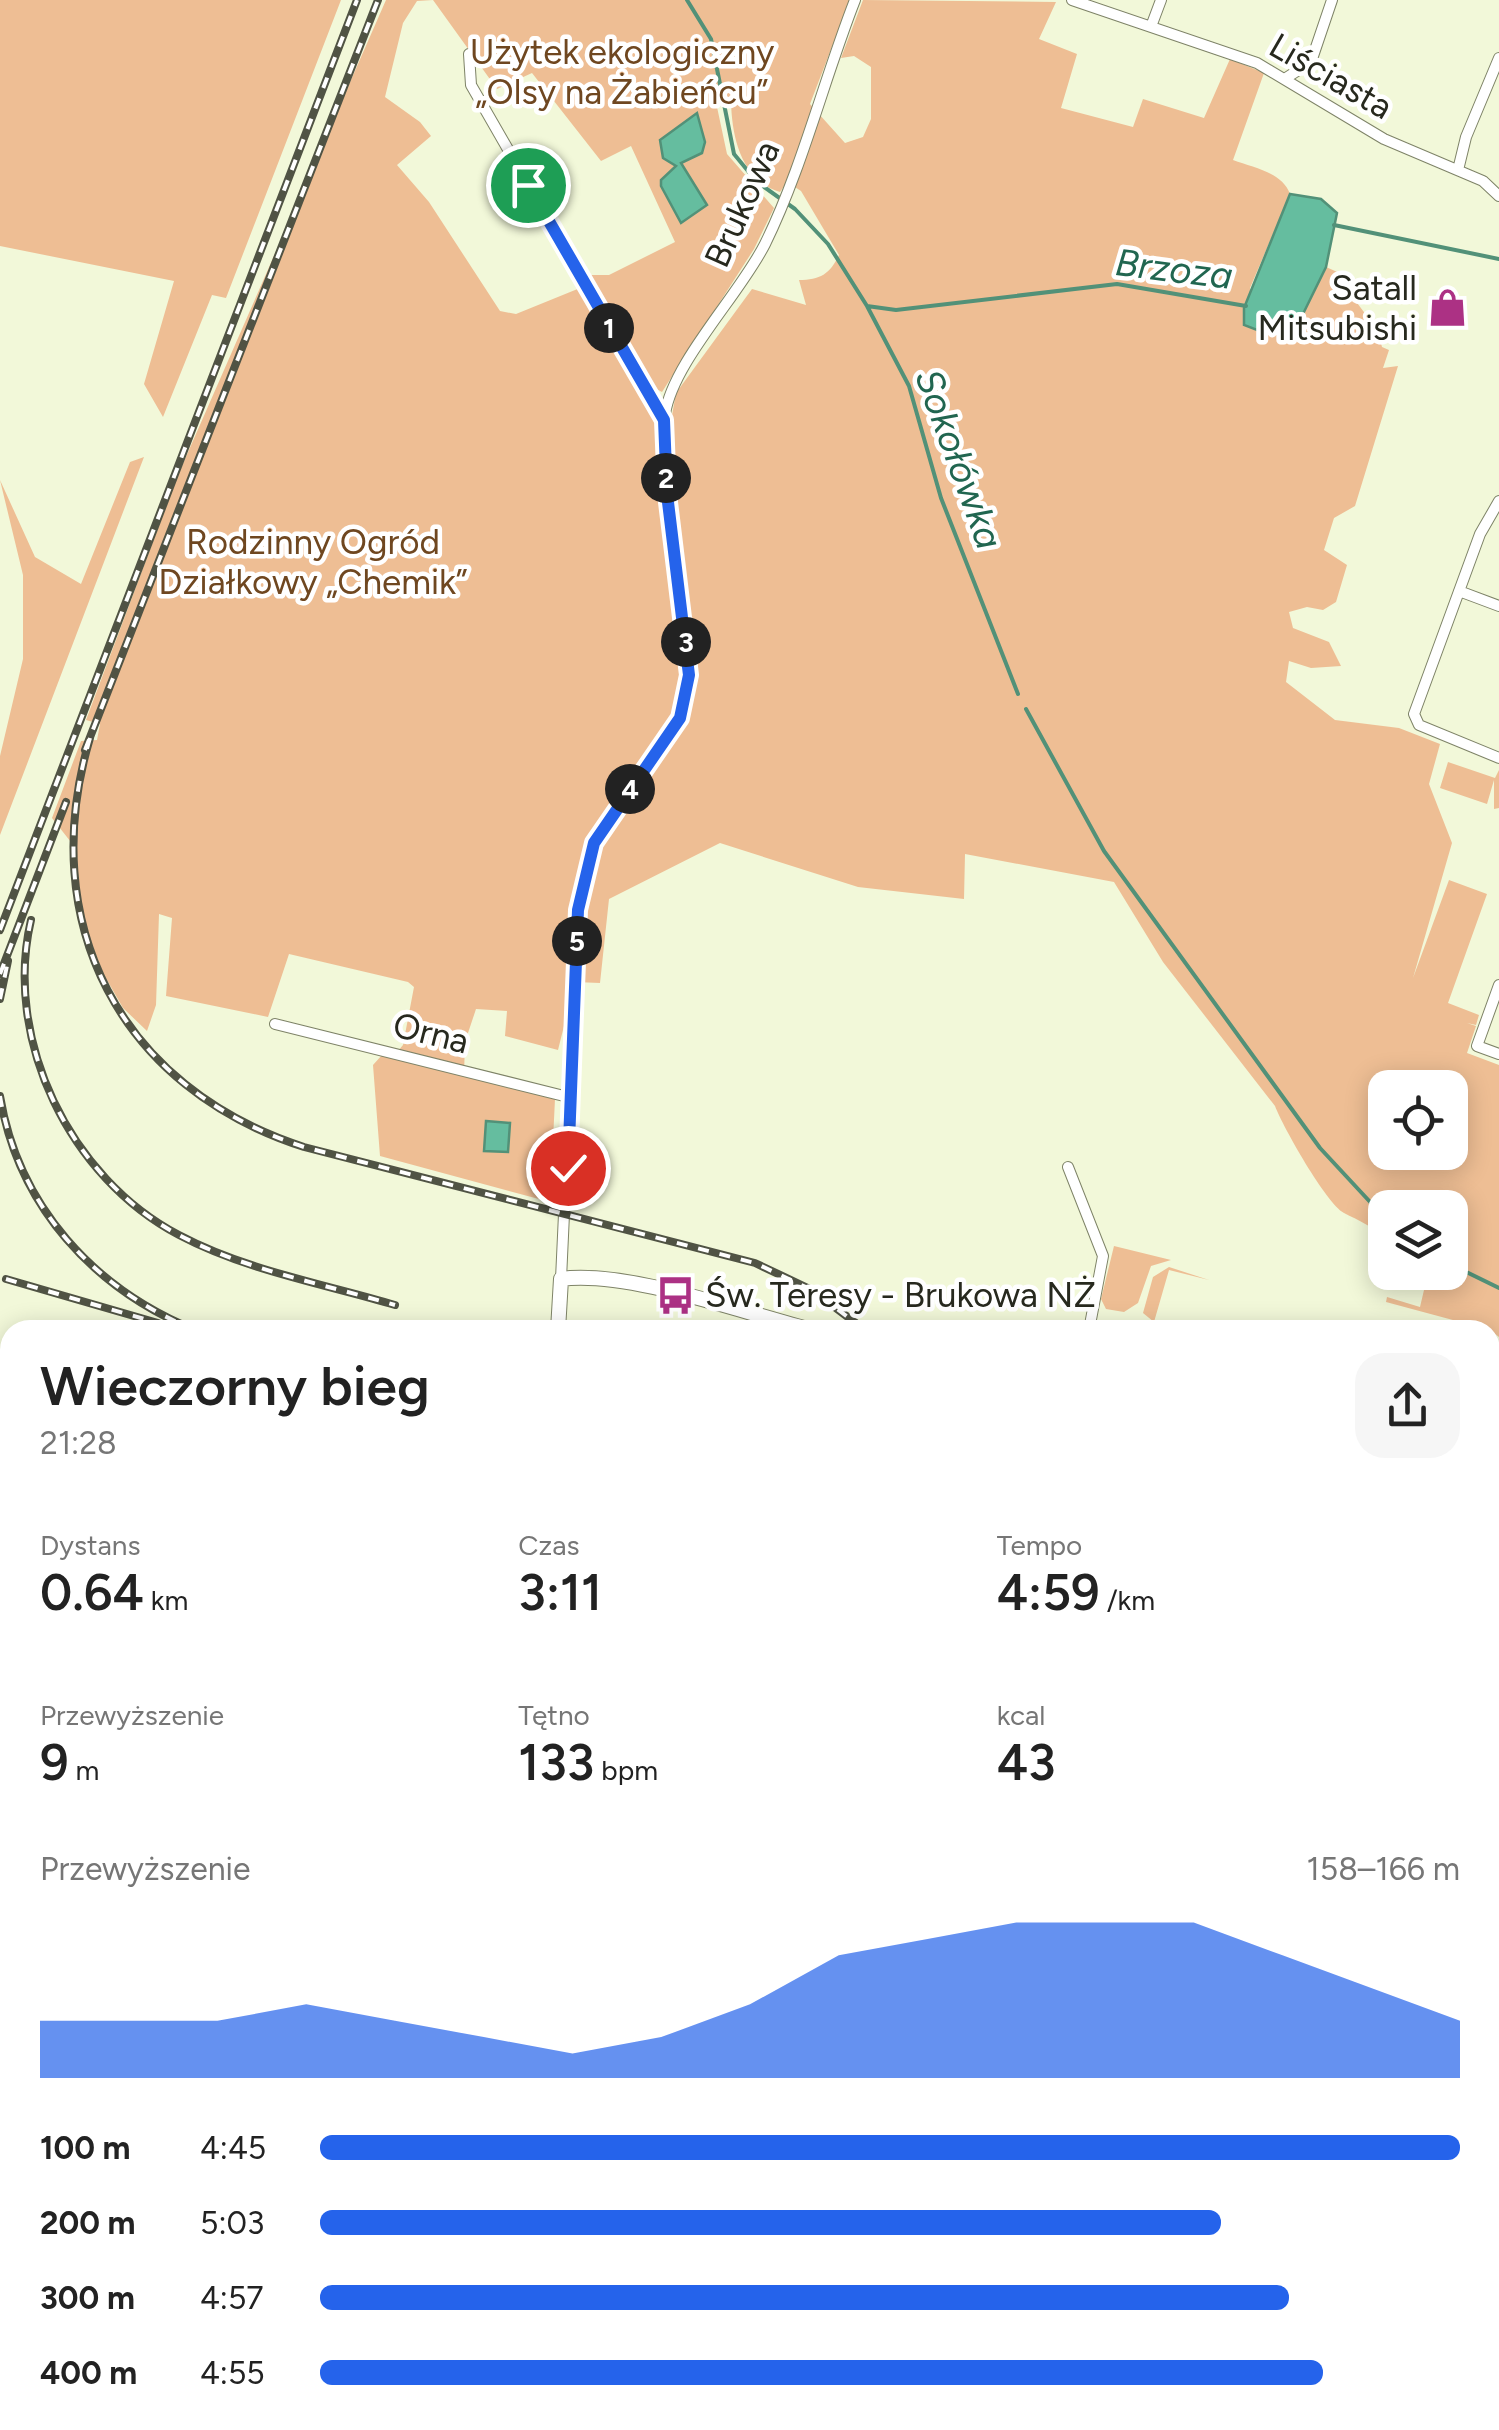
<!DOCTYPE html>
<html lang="pl">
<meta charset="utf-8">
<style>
:root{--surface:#fff;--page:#f6f6f6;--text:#222;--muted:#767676;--accent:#2563eb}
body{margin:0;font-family:Figtree,sans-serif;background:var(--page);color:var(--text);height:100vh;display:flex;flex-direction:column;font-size:38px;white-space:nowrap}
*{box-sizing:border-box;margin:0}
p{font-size:32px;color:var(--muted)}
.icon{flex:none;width:55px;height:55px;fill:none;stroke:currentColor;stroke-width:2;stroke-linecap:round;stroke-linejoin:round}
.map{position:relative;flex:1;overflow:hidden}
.sheet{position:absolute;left:0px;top:1320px;width:1500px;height:1110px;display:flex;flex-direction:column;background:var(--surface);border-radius:30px 30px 0 0;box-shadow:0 5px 25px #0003}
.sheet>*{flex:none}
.tools{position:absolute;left:1368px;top:1070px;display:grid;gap:20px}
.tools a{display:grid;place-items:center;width:100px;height:100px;border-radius:20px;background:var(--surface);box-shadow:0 5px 25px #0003;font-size:50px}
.pin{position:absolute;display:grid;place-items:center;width:85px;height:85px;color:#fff;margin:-42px;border:5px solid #fff;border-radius:50%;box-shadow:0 2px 10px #0007}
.km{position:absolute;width:50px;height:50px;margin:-25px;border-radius:50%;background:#222;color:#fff;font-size:28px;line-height:50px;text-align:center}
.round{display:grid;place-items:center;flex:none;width:105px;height:105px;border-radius:30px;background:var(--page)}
.summary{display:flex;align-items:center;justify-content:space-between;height:170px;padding:0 40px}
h1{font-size:55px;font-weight:600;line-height:75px}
.metrics{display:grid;grid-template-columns:repeat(3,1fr);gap:15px;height:170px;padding:10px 40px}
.metrics div{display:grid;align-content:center}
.metrics b{font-size:50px;font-weight:600}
.metrics small{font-size:28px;font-weight:400}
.metrics p{font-size:28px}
.chart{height:280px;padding:20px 40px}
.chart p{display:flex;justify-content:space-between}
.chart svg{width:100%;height:180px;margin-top:10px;fill:var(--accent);opacity:.7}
ul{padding:0 40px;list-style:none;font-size:32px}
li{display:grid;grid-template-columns:160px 120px 1fr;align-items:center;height:75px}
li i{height:25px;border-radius:12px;background:var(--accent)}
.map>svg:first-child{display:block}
.green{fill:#eebe94;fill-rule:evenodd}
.water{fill:#65bd9f;stroke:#529178;stroke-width:2.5}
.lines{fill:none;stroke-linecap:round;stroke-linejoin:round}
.stream{stroke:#529178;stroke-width:4}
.street-casing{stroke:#7e8367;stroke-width:12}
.secondary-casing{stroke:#7e8367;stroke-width:16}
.street{stroke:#fff;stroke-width:10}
.secondary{stroke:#fff;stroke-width:14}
.rail-casing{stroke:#505344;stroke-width:8}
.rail{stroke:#fff;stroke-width:4;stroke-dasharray:11;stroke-linecap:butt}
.route-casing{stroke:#fff;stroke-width:20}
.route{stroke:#2563eb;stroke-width:12}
.labels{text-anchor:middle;stroke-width:9;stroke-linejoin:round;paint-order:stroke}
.park-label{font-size:35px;fill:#6f4720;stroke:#fff}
.street-label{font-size:35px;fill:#27291e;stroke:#fff}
.poi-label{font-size:35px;fill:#27291e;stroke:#fff;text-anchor:end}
.water-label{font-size:38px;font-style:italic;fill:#216650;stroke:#fff}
</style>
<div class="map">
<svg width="1499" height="2430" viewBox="0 0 1499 2430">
<rect width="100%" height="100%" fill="#f2f8d9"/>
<!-- green -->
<path class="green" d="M0 0H341L226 298 212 295 163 417 144 384 174 281 0 246Z
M386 0H850L810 104 845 143 863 137 871 119V67L854 56 841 58 863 0 1056 2 1039 39 1077 54 1061 108 1133 127 1143 99 1204 118 1230 59 1264 73 1233 160C1254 168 1282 172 1290 194L1250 288 1257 330 1301 318 1326 267 1344 275C1350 305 1376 316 1382 347L1389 350 1383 368 1398 366 1355 506 1334 518 1324 550 1347 565 1336 602 1323 610 1307 607 1289 612 1293 628 1329 642 1341 666 1311 668 1289 661 1286 682 1335 720 1399 728 1440 744 1429 784 1452 843 1413 978 1449 880 1487 894 1448 1003 1479 1015 1476 1025 1467 1023 1476 1026 1467 1053 1499 1065V1337L1490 1330 1386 1302 1387 1297 1420 1307 1428 1273 1450 1272V1208H1385V1237C1371 1226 1360 1221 1344 1213 1326 1203 1283 1127 1275 1106L1163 962 1114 882 965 854 964 899 858 887 720 843 609 899 600 983 575 982 558 1050 505 1036 507 1011 476 1009 465 1042 464 1075 555 1099 550 1202 380 1156 373 1065 382 1055 393 1057 403 1045 414 987 408 982 289 954 268 1017 166 996 172 918 159 914 156 1005 147 1031 123 1008 103 973 84 924 74 846 52 818 81 741 97 740 100 724 86 720 178 475ZM433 0 497 89 532 73 601 161 631 146 675 242 609 275H586L649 385 662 392 754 249 774 208 727 154 717 107 731 102C732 137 741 180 780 192L787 182 801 191 839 255C830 274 820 280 799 280L806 305 752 289 676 393 671 421 657 419 580 288 516 314 500 311 429 202 397 165 431 136 420 122 385 97 403 23 417 1ZM1385 1088H1450V1152H1385Z
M144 457 0 835V756L23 659V575L0 480 35 557 81 584 130 462Z
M1448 762 1495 778 1499 770V808L1494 809V780L1487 804 1440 788Z
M1114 1246 1171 1260 1151 1266 1138 1303 1124 1312 1106 1309 1101 1299Z
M1169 1267 1209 1280 1169 1270 1154 1322 1143 1313 1153 1277Z
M0 1893 10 1895V2056L0 2053Z
M1490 2374 1499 2376V2430L1453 2428 1445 2420H1490Z"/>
<!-- water -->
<path class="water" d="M697 113 705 142 702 153 681 163 707 205 681 223 661 186V180L676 166 663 158 660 140Z
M1290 194 1321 199 1337 213 1326 267 1301 318 1257 330 1244 325V308Z
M486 1121 510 1123 508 1152 484 1151Z"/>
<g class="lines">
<!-- stream -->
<path class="stream" d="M687 0 711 39 734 154 757 182 795 209 828 244 867 306 909 386 941 498 1018 694
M1334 225 1499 259
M867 306 896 310 1117 284 1246 306
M1026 709 1104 851 1320 1148 1385 1218
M1450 1264 1499 1288"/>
<defs>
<path id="street" d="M1072 0 1257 63 1384 139 1483 181 1499 196
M1152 24 1161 0
M469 54 471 85 663 419
M1286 78 1311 62 1332 0
M1458 170 1466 137 1499 58
M1499 501 1480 534 1414 714 1419 725 1499 758
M1459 591 1499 606
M1499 985 1477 1046 1499 1054
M275 1024 572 1098
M1068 1167 1103 1256 1089 1330
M561 1279 578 911 594 843 679 717 689 688C689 603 652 492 665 414 673 362 740 294 765 244 802 169 824 79 855 0"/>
<path id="secondary" d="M558 1330 561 1279C628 1270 744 1313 812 1330
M1490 1511 1499 1514
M1327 2420 1386 2430
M436 2430 438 2420"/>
</defs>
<!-- street casing -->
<use href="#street" class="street-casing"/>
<!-- secondary casing -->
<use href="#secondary" class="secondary-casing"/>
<!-- street -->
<use href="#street" class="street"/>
<!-- secondary -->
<use href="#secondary" class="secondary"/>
<defs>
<path id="rail" d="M90 738C35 923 120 1088 304 1147L755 1263 812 1290 865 1330
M85 750 378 0
M31 920C3 1040 70 1178 179 1235 245 1270 324 1284 395 1305
M0 930 357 0
M0 974 66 802
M0 999 8 961
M0 1096C18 1206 94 1289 195 1330
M6 1279 158 1323
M0 1382 10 1395
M1490 1867 1499 1869
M0 1868 10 1873
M1490 1885 1499 1886
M1266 2420 1271 2430
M1287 2420 1291 2430
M1304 2420 1309 2430"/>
</defs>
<!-- rail casing -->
<use href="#rail" class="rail-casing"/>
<!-- rail -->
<use href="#rail" class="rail"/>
</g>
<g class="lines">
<defs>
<path id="route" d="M528 185 664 420 667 494 689 675 680 718 594 843 578 910 568 1168"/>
</defs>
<!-- route casing -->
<use href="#route" class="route-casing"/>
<!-- route -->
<use href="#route" class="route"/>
</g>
<!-- icons -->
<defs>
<symbol id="shop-bare" viewBox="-9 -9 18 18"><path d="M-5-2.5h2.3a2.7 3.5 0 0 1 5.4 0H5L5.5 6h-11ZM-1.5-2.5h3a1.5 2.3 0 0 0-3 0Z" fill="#ac3184" stroke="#fff" stroke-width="2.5" paint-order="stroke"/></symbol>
<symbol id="bus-bare" viewBox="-9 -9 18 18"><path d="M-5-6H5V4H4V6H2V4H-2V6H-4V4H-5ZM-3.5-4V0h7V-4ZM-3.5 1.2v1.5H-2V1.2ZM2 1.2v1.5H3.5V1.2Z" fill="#ac3184" stroke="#fff" stroke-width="2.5" paint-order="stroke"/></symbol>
</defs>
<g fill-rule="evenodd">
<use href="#shop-bare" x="1420" y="280" width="55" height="55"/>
<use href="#bus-bare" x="648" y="1268" width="55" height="55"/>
</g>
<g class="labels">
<!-- park labels -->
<g class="park-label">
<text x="622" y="64">Użytek ekologiczny<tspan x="622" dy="40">„Olsy na Żabieńcu”</tspan></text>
<text x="313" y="554">Rodzinny Ogród<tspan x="313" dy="40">Działkowy „Chemik”</tspan></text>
</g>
<!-- street labels -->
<g class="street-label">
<text transform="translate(1331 76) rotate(30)" y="12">Liściasta</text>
<text transform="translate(742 204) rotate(-66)" y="12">Brukowa</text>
<text transform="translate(431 1033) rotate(14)" y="12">Orna</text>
</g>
<!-- poi labels -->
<g class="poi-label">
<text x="1417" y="300">Satall<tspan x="1417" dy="40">Mitsubishi</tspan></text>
<text x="705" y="1307" text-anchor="start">Św. Teresy - Brukowa NŻ</text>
</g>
<!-- water labels -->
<g class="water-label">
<text transform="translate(1174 269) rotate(7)" y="13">Brzoza</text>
<text transform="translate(959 459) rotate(70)" y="13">Sokołówka</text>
</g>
</g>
</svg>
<div class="tools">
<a><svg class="icon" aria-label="locate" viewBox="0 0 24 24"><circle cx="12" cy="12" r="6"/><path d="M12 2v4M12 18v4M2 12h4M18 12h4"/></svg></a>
<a><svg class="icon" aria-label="layers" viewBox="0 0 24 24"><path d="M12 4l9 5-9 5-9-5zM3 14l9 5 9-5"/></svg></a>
</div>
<div class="pin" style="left:528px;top:185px;background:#1e9e55"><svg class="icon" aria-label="arrive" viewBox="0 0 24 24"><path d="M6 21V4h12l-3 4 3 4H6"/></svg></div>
<div class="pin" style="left:568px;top:1168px;background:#d93025"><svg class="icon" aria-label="check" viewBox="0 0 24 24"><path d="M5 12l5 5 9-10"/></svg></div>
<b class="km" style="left:609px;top:328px">1</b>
<b class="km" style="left:666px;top:478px">2</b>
<b class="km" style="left:686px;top:642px">3</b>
<b class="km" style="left:630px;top:789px">4</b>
<b class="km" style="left:577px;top:941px">5</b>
<section class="sheet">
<div class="summary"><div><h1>Wieczorny bieg</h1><p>21:28</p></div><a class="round"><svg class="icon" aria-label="share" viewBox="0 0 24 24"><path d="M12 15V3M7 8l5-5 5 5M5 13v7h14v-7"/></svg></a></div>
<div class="metrics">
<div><p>Dystans</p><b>0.64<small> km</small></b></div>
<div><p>Czas</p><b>3:11</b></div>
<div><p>Tempo</p><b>4:59<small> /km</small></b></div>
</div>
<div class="metrics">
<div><p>Przewyższenie</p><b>9<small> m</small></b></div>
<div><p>Tętno</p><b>133<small> bpm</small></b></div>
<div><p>kcal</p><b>43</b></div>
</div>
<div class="chart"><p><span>Przewyższenie</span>158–166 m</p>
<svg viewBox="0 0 160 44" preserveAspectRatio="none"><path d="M0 44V30L10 30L20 30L30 26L40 30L50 34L60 38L70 34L80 26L90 14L100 10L110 6L120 6L130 6L140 14L150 22L160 30V44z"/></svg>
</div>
<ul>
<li><b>100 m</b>4:45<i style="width:100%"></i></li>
<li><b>200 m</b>5:03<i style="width:79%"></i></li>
<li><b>300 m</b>4:57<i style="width:85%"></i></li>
<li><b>400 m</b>4:55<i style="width:88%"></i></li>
</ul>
</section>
</div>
